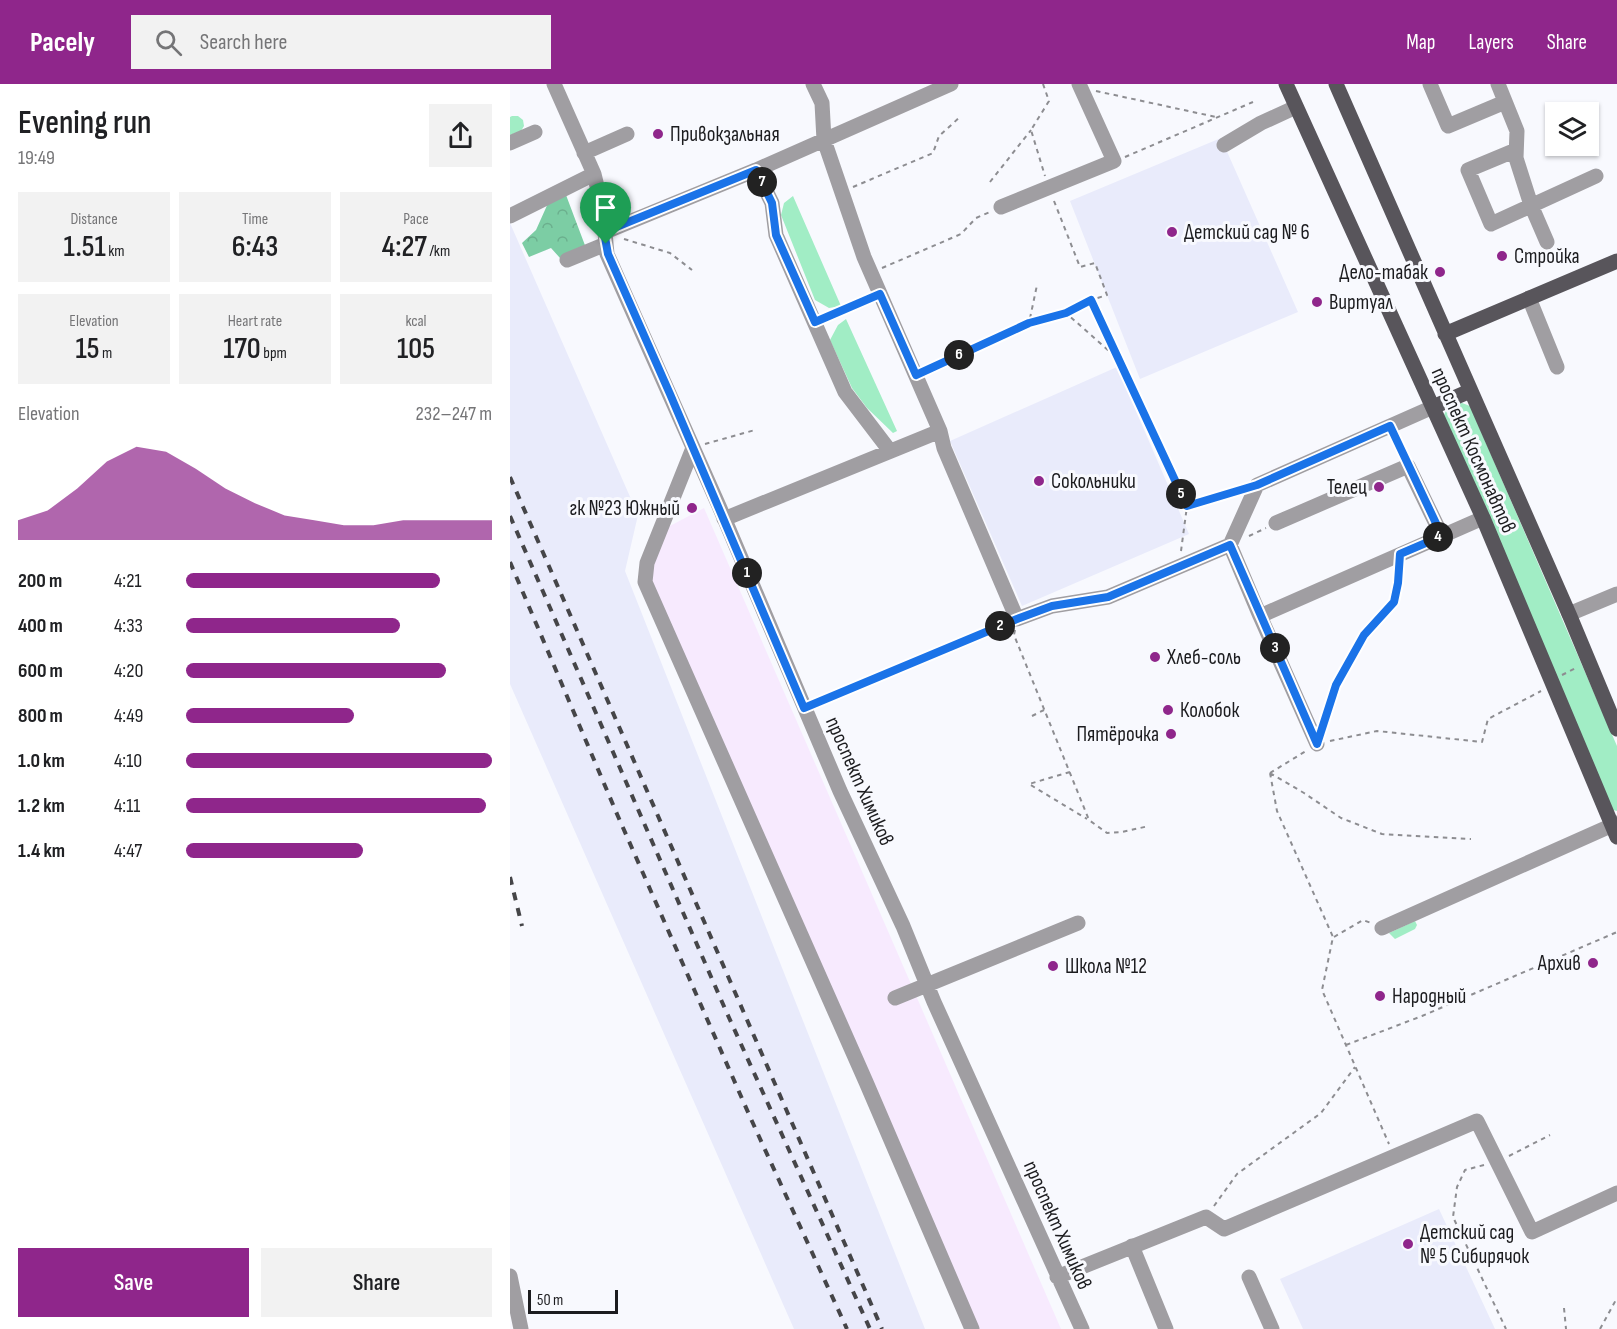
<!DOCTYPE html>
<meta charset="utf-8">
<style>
:root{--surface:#fff;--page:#f2f2f2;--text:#202124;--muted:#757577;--accent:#8f268b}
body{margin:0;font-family:"Sofia Sans Condensed",sans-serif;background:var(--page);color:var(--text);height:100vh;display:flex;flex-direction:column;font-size:22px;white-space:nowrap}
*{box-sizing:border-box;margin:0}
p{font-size:20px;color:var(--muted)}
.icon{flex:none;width:33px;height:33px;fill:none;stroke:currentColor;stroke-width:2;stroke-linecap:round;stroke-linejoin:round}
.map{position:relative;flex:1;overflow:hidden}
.panel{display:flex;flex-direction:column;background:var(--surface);width:510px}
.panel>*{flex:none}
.tools{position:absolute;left:1035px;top:18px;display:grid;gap:12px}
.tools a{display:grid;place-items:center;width:54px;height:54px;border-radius:0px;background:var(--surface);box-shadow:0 2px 4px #0004;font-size:30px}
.scale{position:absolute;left:18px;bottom:15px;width:90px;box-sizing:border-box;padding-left:6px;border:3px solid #1c1c1f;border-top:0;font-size:16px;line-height:21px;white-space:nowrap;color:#1c1c1f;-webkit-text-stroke:4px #f8f9fe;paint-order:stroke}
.pin{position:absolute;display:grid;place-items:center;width:51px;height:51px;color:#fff;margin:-62px -26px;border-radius:50% 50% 50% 0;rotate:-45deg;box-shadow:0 0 6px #0007}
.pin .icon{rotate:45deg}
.km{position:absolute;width:30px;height:30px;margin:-15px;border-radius:50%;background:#222;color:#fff;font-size:16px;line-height:30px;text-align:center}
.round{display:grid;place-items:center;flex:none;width:63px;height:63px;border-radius:0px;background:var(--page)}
.head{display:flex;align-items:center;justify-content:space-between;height:102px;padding:0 18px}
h1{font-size:33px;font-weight:600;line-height:45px}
.metrics{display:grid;grid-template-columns:repeat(3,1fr);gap:9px;height:102px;padding:6px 18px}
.metrics div{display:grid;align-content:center;border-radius:0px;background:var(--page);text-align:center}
.metrics b{font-size:30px;font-weight:600}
.metrics small{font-size:16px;font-weight:400}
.metrics p{font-size:16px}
.chart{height:168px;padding:12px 18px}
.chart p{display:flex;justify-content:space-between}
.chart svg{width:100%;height:108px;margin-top:6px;fill:var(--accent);opacity:.7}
.primary-button{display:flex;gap:12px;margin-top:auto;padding:12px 18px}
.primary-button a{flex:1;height:69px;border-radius:0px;background:var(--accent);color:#fff;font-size:24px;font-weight:600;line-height:69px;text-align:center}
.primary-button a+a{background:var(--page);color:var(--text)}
ul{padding:0 18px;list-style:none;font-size:20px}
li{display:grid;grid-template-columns:96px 72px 1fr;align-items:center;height:45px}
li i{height:15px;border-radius:8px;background:var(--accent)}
header{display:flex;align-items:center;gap:36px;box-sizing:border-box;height:84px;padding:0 30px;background:var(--accent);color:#fff}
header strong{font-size:28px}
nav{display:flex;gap:33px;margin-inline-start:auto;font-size:21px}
.search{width:420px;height:54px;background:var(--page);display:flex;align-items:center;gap:15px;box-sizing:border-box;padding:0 21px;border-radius:0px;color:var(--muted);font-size:22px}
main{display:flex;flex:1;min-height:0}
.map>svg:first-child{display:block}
.industrial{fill:#f7eafe}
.built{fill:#e9ebfb}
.grass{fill:#a1edc5}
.forest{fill:url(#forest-crowns)}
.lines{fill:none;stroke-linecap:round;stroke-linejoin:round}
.path{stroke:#8d8d91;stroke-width:2;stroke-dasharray:4.5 4.5;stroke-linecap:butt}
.minor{stroke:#a09ea2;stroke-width:15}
.major{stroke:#58555b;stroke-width:15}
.rail{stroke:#454548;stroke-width:4;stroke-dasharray:8 8;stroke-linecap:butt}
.route-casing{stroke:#fff;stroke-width:12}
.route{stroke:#1a73e8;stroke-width:8}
.poi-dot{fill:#8f268b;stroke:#f8f9fe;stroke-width:2}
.labels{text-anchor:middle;stroke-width:6;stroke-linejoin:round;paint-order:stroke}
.poi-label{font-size:21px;fill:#1c1c1f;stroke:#f8f9fe;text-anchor:start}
.street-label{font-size:21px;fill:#1c1c1f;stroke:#f8f9fe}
</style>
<header>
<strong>Pacely</strong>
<div class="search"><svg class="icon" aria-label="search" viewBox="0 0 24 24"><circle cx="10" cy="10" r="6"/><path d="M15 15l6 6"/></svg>Search here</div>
<nav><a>Map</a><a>Layers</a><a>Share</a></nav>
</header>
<main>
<section class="panel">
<div class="head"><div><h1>Evening run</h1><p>19:49</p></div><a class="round"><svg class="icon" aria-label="share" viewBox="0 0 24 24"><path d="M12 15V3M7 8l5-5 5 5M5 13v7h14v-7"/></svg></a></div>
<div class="metrics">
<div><p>Distance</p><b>1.51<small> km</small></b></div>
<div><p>Time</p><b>6:43</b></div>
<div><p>Pace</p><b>4:27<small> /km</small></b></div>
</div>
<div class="metrics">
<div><p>Elevation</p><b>15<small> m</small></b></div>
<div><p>Heart rate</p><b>170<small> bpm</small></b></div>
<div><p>kcal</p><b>105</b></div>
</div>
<div class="chart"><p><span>Elevation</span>232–247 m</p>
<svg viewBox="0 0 160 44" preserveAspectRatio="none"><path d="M0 44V36L10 32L20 23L30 12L40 6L50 8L60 15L70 23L80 29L90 34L100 36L110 38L120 38L130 36L140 36L150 36L160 36V44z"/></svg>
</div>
<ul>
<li><b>200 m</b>4:21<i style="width:83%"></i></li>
<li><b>400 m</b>4:33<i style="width:70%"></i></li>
<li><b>600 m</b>4:20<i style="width:85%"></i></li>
<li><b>800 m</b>4:49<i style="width:55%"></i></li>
<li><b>1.0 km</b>4:10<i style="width:100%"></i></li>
<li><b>1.2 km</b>4:11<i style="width:98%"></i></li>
<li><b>1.4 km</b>4:47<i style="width:58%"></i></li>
</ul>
<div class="primary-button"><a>Save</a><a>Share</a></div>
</section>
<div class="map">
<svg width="1107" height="1245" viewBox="0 0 1107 1245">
<defs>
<pattern id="forest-crowns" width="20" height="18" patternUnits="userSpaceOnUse" patternTransform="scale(1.5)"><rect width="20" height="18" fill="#7ccda4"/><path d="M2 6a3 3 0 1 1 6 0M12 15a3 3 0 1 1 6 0" fill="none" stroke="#6baf8d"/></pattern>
</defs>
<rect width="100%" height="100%" fill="#f8f9fe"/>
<!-- industrial -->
<path class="industrial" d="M194 424 551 1245H466L137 491 158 443Z"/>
<!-- built -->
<path class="built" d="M711 54 788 228 630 295 560 117Z
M0 139 128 431 115 487 415 1245H284L0 600Z
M607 283 679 450 512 522 440 357Z
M929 1125 985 1245H793L770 1195Z"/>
<!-- grass -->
<path class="grass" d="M2 32H8L13 36 14 42 11 47 0 51V33Z
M283 112 331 222 319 224 305 216 271 131 274 119Z
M336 235 387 347 383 349 357 324 342 304 320 256 328 241Z
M952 319 960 322 1107 662V727L1103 726 933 334C936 323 942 321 952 319Z
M905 837 907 841 905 845 885 855 879 849Z"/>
<!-- forest -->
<path class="forest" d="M56 111 76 164 50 174 41 164 19 173 12 159 26 146 39 117Z"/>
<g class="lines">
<!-- path -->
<path class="path" d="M533 0 539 17 521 46 535 92
M586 7 706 33
M615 73 743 18
M480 98 521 46
M343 103 423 69 429 52 450 33
M544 117 570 183 585 179 597 211 581 216 556 229
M114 155 160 169 182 186
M372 184 451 150 466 134 480 128
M581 216 607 274
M316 234 357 216
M519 239 556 229 607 274 677 422
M417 286 519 239 527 201
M885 353 893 370
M195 360 245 346
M739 452 756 444
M671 467 677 422 731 405
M505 546 504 551 579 736 597 749 612 748 639 742
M1052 591 1068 583
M308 618 496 539
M522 632 534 626
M814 640 826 601 854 551 883 518 889 487
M820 657 867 647 972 658 978 635 1031 607
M560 688 519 700 577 735
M760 689 767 727 823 853 812 906 879 1060
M760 689 796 667
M760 689 794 709 831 734 872 750 961 755
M824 853 853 836 861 839
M836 961 912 932 1107 848
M999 1072 1040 1051
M974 1081 955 1086 947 1103 943 1133 996 1245
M704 1122 727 1090 811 1029 845 983
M1054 1224 1056 1245
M1090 1245 1107 1214"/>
<!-- minor -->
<path class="minor" d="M44 0 84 90 93 127 97 170 209 422 330 707 393 842 424 918 572 1245
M303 0 312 19 314 56 354 173 430 347 434 364 507 535 542 522 598 513 720 461 747 401 923 323
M920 0 938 42 995 18
M988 0 1007 47 1006 74 1021 121 1037 158
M0 59 25 48
M714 61 751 39 786 23
M1006 66 958 86 981 140 1086 92
M74 69 117 50
M246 86 262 119 266 151 335 308 380 367
M491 123 604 77 569 0
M0 132 84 90
M95 148 246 86 441 0
M57 176 96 160
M1019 214 1047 283
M183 364 137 479 135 498 356 998 462 1245
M214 435 430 347
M766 439 898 382 932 452
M720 461 750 532
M1059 530 1107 510
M807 660 750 532 973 434
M872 844 1107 739
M385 914 568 839
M622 1162 656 1245
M0 1192 11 1245
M547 1193 696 1133 714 1145 967 1037 1022 1148 1107 1109
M739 1193 762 1245"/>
<!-- major -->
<path class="major" d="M776 0 973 434 1107 753
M826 0 1059 530 1107 645
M935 250 1107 177
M923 323 960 307"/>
<!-- rail -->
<path class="rail" d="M0 393 372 1245
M0 432 216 927 360 1245
M0 478 107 730 241 1035 337 1245
M0 793 12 842"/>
</g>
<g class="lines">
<defs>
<path id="route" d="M246 86 262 119 266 151 305 238 370 210 406 291 519 239 556 229 581 216 677 422 747 401 880 342 932 452 890 470 888 499 884 518 854 551 826 601 807 660 720 461 598 513 542 522 507 535 294 624 160 310 98 170 94 148Z"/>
</defs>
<!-- route casing -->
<use href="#route" class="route-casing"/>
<!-- route -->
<use href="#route" class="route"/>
</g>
<!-- markers -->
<g class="poi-dot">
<circle cx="148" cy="50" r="6"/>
<circle cx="662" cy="148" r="6"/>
<circle cx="992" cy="172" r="6"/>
<circle cx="930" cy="188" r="6"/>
<circle cx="807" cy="218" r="6"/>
<circle cx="529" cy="397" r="6"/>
<circle cx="869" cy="403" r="6"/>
<circle cx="182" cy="424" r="6"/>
<circle cx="645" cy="573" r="6"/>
<circle cx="658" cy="626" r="6"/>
<circle cx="661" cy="650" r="6"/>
<circle cx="1083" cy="879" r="6"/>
<circle cx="543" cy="882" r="6"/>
<circle cx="870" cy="912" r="6"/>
<circle cx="898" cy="1160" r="6"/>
</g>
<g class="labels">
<!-- poi labels -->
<g class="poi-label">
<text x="160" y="57">Привокзальная</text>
<text x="674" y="155">Детский сад № 6</text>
<text x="1004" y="179">Стройка</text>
<text x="918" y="195" text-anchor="end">Дело-табак</text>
<text x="819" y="225">Виртуал</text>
<text x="541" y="404">Сокольники</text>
<text x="857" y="410" text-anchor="end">Телец</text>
<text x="170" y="431" text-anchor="end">гк №23 Южный</text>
<text x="657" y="580">Хлеб-соль</text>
<text x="670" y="633">Колобок</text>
<text x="649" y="657" text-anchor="end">Пятёрочка</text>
<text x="1071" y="886" text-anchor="end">Архив</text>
<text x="555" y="889">Школа №12</text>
<text x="882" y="919">Народный</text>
<text x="910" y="1155">Детский сад<tspan x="910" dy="24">№ 5 Сибирячок</tspan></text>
</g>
<!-- street labels -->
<g class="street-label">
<text transform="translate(964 366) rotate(66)" y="7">проспект Космонавтов</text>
<text transform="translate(350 697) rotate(66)" y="7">проспект Химиков</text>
<text transform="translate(548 1141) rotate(66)" y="7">проспект Химиков</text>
</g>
</g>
</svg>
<div class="tools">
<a><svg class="icon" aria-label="layers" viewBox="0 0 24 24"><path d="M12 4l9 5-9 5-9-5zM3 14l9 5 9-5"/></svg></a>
</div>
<div class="scale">50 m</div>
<div class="pin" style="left:96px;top:160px;background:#1e9e55"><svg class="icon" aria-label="arrive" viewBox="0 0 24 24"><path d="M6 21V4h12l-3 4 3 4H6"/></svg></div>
<b class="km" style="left:237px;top:489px">1</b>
<b class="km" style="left:490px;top:542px">2</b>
<b class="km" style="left:765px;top:564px">3</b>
<b class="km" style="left:928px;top:453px">4</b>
<b class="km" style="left:671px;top:410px">5</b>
<b class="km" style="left:449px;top:271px">6</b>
<b class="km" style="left:252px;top:98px">7</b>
</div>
</main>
